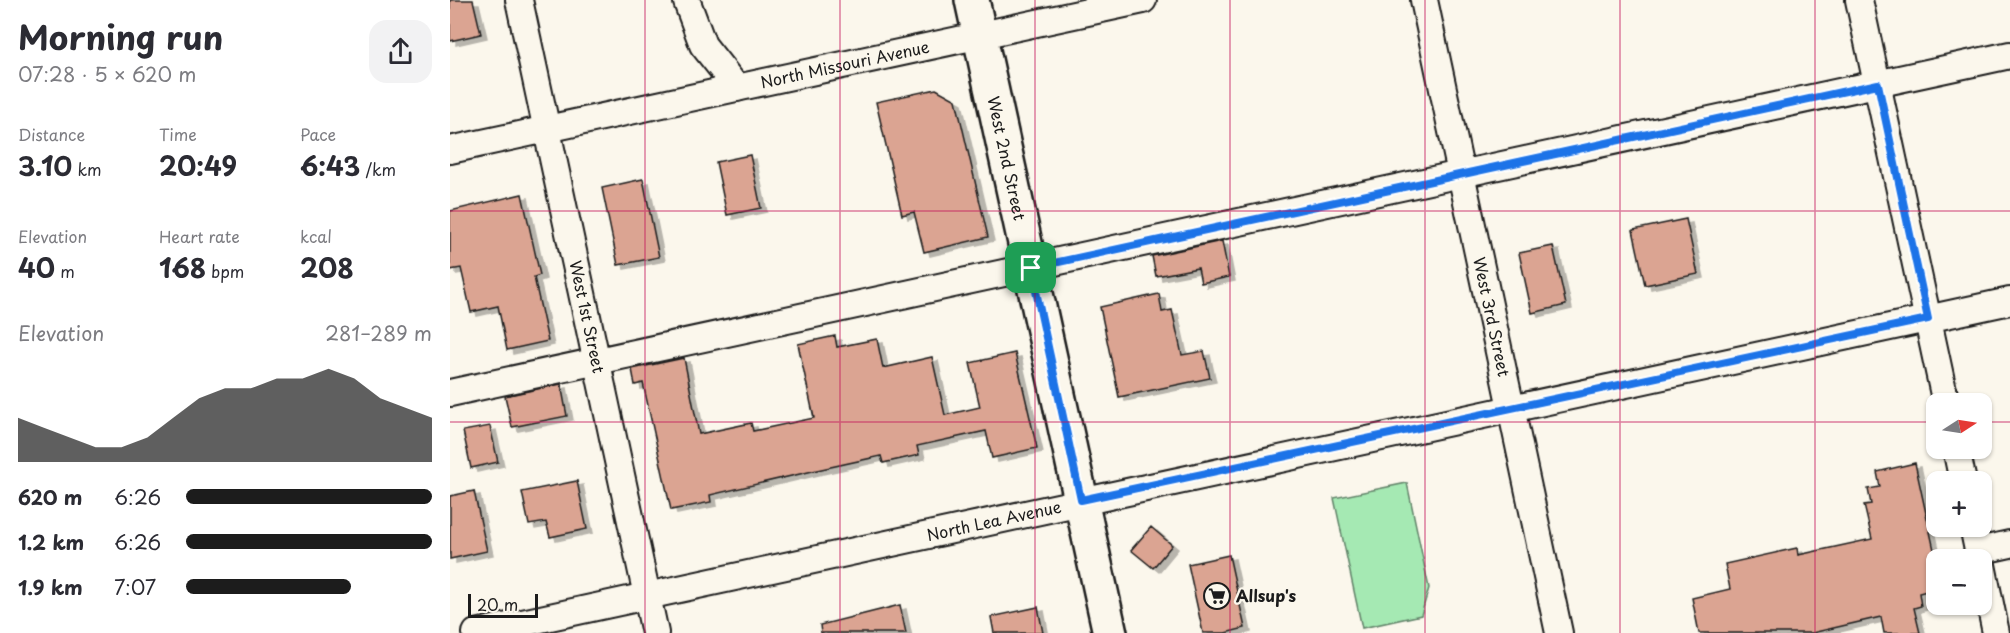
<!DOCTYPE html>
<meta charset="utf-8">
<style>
:root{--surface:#fff;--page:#f2f2f3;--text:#2b2b33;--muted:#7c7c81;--accent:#1c1c1c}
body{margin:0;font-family:"Playpen Sans",sans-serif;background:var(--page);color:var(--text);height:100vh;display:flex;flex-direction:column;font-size:22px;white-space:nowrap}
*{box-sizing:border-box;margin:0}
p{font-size:20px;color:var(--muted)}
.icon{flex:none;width:33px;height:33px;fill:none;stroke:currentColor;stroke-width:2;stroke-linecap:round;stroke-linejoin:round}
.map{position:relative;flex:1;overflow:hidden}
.sheet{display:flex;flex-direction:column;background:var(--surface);width:450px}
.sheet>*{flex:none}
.needle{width:39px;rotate:78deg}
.buttons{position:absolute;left:1476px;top:393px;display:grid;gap:12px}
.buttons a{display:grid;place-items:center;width:66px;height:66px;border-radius:12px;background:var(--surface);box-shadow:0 2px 4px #0004;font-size:30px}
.scale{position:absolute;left:18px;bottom:15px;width:70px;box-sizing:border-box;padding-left:6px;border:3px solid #1c1c1c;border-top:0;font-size:16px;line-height:21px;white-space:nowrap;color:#1c1c1c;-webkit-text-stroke:4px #fbf7ec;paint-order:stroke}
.pin{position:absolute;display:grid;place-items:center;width:51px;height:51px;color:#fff;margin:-26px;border-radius:12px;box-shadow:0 3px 9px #0006}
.round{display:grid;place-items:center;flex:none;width:63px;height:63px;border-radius:18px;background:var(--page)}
.summary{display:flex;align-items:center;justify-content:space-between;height:102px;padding:0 18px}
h1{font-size:33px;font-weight:700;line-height:45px}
.stats{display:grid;grid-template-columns:repeat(3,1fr);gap:9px;height:102px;padding:6px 18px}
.stats div{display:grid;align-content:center}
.stats b{font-size:26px;font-weight:700}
.stats small{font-size:16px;font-weight:400}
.stats p{font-size:16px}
.chart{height:168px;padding:12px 18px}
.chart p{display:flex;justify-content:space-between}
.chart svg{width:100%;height:108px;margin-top:6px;fill:var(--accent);opacity:.7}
ul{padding:0 18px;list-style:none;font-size:20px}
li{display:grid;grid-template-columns:96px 72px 1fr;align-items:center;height:45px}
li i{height:15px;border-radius:8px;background:var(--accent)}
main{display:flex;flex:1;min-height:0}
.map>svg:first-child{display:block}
.green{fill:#a5e9b3;stroke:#608268;stroke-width:1.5}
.building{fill:#dba492;stroke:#1c1c1c;stroke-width:1.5;filter:url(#shadow)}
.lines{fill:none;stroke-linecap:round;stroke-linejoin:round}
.minor-casing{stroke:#1c1c1c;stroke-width:30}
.major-casing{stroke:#1c1c1c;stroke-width:38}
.minor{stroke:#fbf7ec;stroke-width:26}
.major{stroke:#fbf7ec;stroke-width:33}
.route-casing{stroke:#fff;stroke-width:12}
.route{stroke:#1a73e8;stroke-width:8}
.grid{fill:none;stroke:#c2185b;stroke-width:1.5;stroke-opacity:0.55}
.labels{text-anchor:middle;stroke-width:4.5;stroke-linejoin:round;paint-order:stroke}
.street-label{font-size:16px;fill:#1c1c1c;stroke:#fbf7ec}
.poi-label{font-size:16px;font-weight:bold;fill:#1c1c1c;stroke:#fbf7ec;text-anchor:start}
</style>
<main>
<section class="sheet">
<div class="summary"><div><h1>Morning run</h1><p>07:28 · 5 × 620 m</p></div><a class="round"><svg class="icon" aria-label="share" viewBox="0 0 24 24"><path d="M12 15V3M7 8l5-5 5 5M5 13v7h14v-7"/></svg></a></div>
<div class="stats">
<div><p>Distance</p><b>3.10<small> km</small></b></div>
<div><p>Time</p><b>20:49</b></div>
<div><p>Pace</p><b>6:43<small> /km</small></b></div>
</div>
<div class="stats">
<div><p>Elevation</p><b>40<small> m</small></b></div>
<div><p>Heart rate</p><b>168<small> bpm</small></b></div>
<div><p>kcal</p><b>208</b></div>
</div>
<div class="chart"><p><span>Elevation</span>281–289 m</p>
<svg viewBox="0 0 160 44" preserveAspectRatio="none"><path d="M0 44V26L10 30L20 34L30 38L40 38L50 34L60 26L70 18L80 14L90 14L100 10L110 10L120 6L130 10L140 18L150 22L160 26V44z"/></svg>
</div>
<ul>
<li><b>620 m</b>6:26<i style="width:100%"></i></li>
<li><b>1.2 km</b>6:26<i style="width:100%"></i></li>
<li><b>1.9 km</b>7:07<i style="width:67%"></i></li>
</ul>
</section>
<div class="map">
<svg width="1560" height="633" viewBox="0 0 1560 633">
<defs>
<filter id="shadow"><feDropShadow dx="6" dy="4" stdDeviation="0" flood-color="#0004"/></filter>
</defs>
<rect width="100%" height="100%" fill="#fbf7ec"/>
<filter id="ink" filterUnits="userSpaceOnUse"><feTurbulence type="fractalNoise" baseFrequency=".0167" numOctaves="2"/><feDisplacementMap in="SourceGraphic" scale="12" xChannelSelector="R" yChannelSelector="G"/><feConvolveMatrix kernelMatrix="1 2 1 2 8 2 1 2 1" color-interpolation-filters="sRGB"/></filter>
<g filter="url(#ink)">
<!-- green -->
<path class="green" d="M957 483 979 588 971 615 912 628 884 498Z"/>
<!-- building -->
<path class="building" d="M0 0H23L31 34 0 41Z
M486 89 506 100 538 237 474 252 464 212 452 215 426 102Z
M300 155 311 208 277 215 266 162Z
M193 179 209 257 168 265 152 188Z
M72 194 90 275 84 277 98 341 57 350 48 306 21 312 11 268 0 270V211Z
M1236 219 1248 274 1195 285 1183 230Z
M772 241 779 277 751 283 748 268 706 276 702 256Z
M1103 246 1116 305 1082 313 1069 253Z
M709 294 712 312 722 310 732 355 754 351 760 378 669 397 650 307Z
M385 336 387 347 427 339 433 368 482 357 495 415 530 407 520 363 565 353 587 448 542 458 536 431 467 446 469 455 433 463 431 456 367 470 260 495 261 502 221 510 193 383 185 385 182 369 234 358 249 434 301 423 303 431 364 418 348 344Z
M111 384 117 416 62 427 55 396Z
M40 426 48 462 21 468 13 431Z
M1465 463 1486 559V572L1478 574 1481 590 1469 593 1471 606 1464 608 1470 633H1434L1431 617 1362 633H1249L1242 598 1280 589 1275 564 1347 548 1348 555 1422 539 1414 505 1421 504 1418 489 1430 487 1427 472Z
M127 481 137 529 100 537 96 522 79 525 72 492Z
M24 491 37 551 0 559V496Z
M701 527 722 545 703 568 681 550Z
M779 555 795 628 775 633H753L738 564Z
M450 605 456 633H371L370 625Z
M588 607 593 633H544L541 617Z"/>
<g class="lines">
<defs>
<g id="minor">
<path id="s1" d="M69 0 205 633"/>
<path id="s2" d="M974 0 1109 633"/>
<path d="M1409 0 1496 404"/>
<path d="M237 2 253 45 287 88"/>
<path id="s3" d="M0 150 693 0"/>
<path d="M0 393 1560 55"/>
<path d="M1506 448 1513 482"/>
<path d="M1523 526 1530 560"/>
<path d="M1528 551 1560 544"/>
<path d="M1532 565 1546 633"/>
<path id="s4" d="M26 633 1560 301"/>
</g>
<g id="major">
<path id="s5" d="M522 0 660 633"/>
</g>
</defs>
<!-- minor casing -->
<use href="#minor" class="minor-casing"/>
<!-- major casing -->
<use href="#major" class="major-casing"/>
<!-- minor -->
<use href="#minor" class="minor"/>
<!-- major -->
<use href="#major" class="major"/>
</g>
</g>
<g class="lines" filter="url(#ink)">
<defs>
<path id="route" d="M1428 84 1478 319 631 500 581 268Z"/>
</defs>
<!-- route casing -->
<use href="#route" class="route-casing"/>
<!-- route -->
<use href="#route" class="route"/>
</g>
<!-- grid -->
<path class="grid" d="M195 0V633M390 0V633M585 0V633M780 0V633M975 0V633M1170 0V633M1365 0V633M0 211H1560M0 422H1486M1532 422H1560"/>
<!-- icons -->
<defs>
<symbol id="supermarket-ring" viewBox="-11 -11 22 22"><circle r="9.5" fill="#fbf7ec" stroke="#1c1c1c" stroke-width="1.5"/><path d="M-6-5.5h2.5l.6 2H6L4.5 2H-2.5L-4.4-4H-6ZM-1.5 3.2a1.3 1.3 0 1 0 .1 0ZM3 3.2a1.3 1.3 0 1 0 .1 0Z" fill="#1c1c1c"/></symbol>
</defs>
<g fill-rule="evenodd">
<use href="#supermarket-ring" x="752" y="581" width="30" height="30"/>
</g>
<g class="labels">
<!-- street labels -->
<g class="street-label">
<text dy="6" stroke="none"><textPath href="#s3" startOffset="404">North Missouri Avenue</textPath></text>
<text dy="6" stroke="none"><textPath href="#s5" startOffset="162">West 2nd Street</textPath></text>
<text dy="6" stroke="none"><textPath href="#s1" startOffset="324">West 1st Street</textPath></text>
<text dy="6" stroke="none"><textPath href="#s2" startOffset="324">West 3rd Street</textPath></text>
<text dy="6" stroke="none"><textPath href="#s4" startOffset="530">North Lea Avenue</textPath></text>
</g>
<!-- poi labels -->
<g class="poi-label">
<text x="786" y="602">Allsup's</text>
</g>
</g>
</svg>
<div class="buttons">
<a><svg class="needle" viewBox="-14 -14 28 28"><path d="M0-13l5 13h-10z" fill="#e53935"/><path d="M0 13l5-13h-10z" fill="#7c7c81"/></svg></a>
<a>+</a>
<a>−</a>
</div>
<div class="scale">20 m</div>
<div class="pin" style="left:581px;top:268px;background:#1e9e55"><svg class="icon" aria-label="arrive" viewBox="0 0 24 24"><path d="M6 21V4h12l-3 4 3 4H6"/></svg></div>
</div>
</main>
